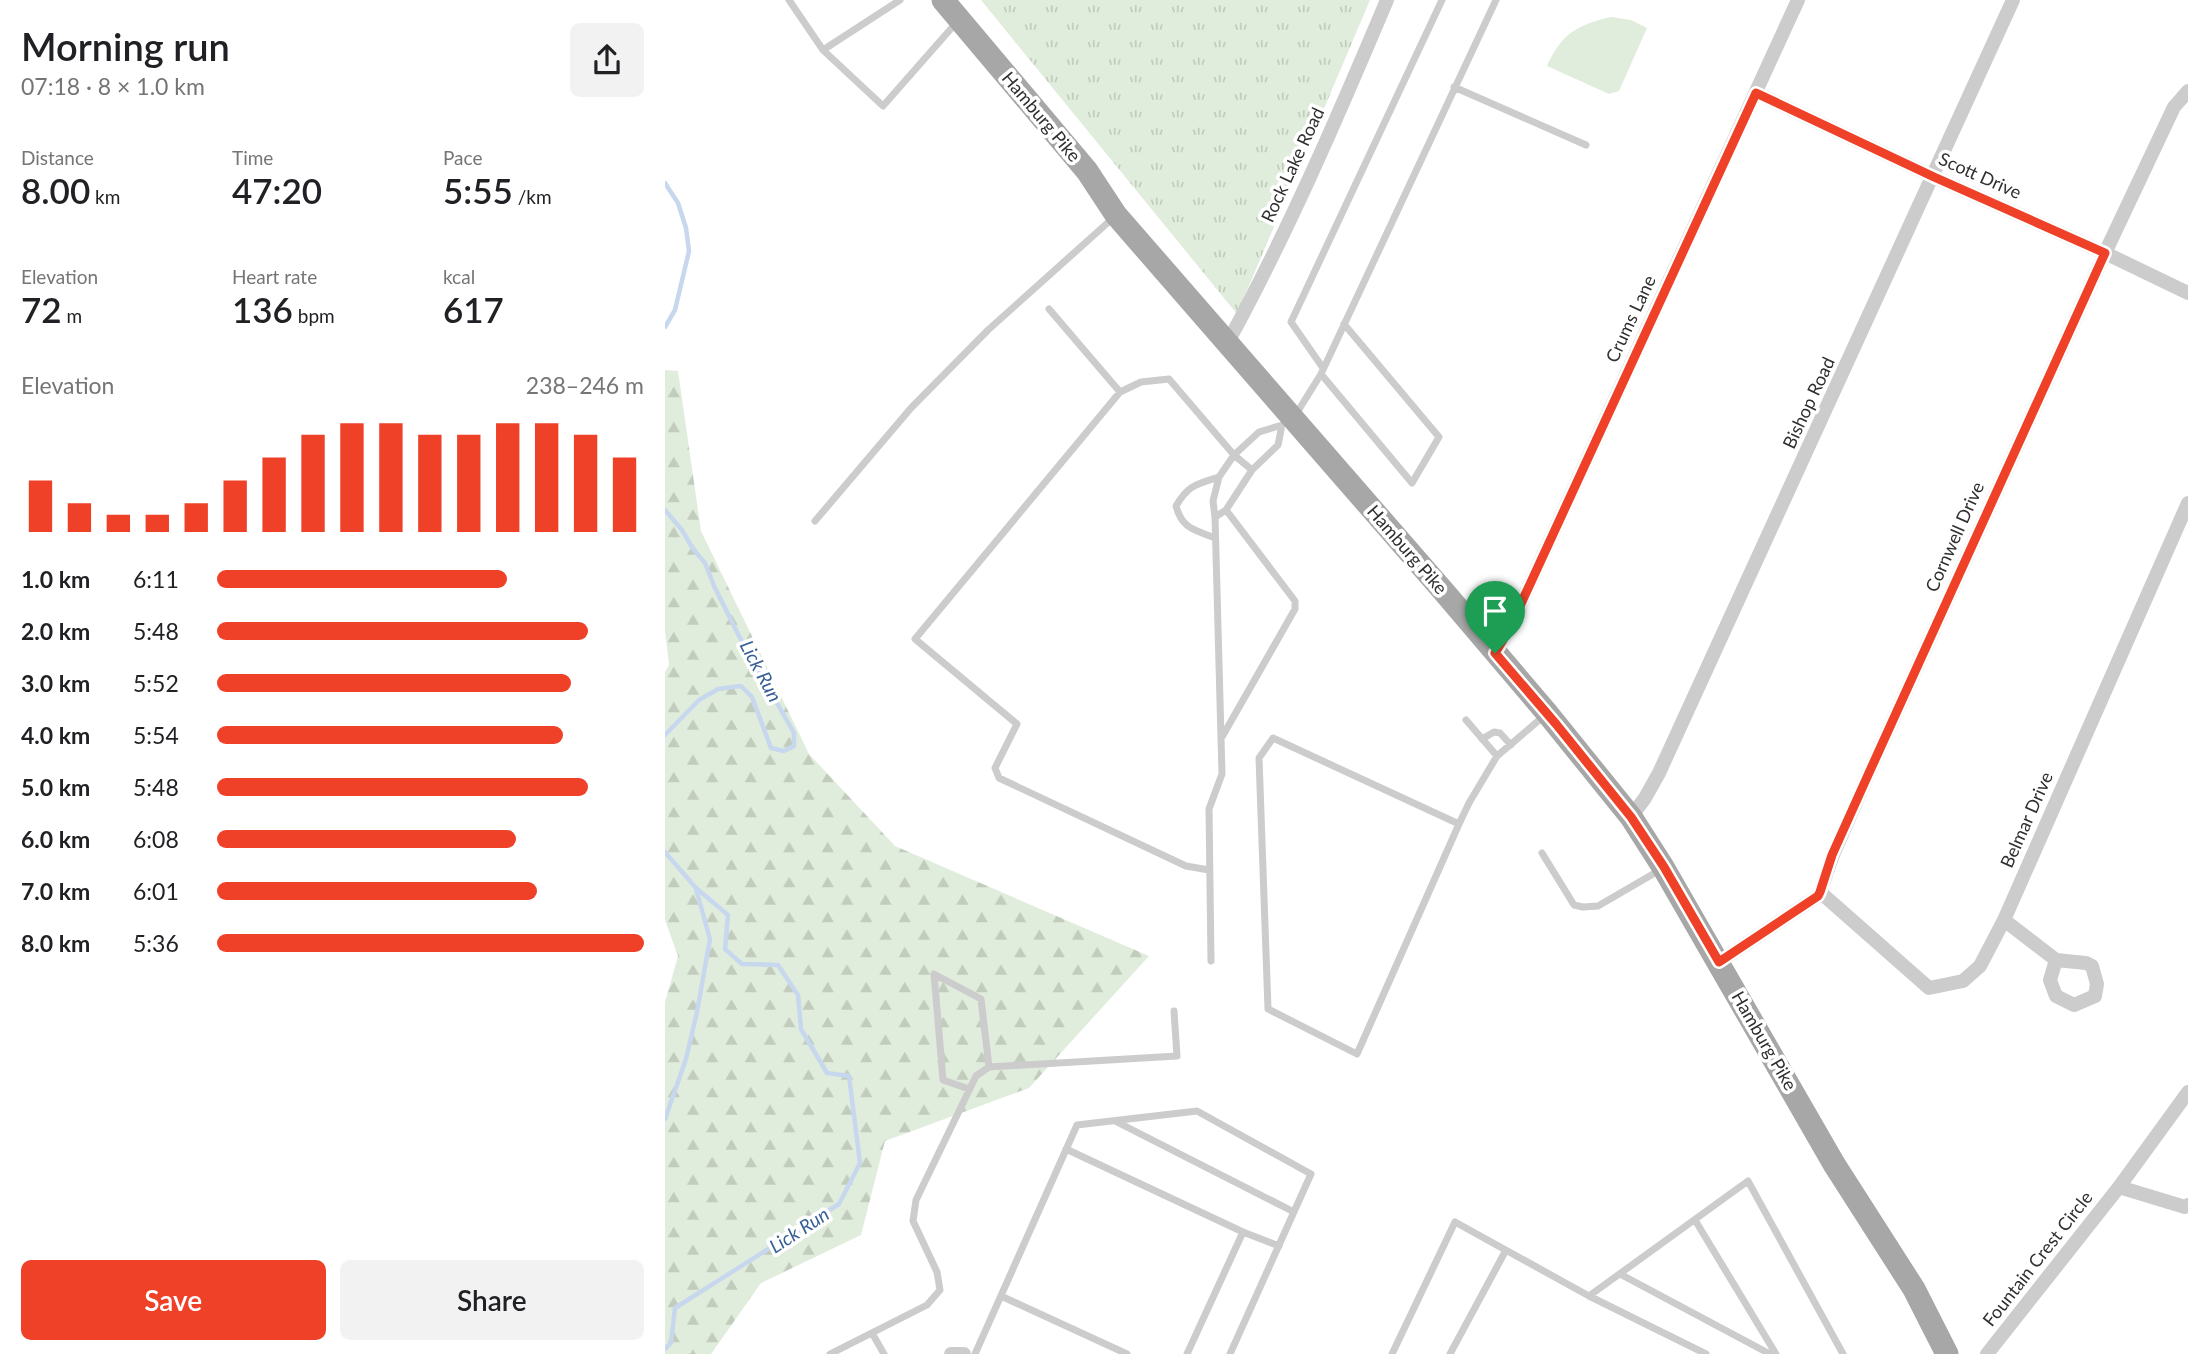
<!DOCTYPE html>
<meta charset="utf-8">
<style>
:root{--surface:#fff;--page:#f2f2f2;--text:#202124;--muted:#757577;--accent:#ef4028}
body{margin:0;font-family:Lato,sans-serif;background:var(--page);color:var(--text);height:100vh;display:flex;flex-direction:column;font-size:26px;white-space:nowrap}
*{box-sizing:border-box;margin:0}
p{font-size:23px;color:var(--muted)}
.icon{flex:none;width:38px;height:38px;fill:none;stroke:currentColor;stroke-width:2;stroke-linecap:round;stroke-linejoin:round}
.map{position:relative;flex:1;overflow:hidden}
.panel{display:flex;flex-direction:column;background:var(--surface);width:665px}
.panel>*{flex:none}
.pin{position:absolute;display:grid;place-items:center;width:60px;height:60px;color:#fff;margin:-72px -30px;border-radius:50% 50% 50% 0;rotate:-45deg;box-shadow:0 0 7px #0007}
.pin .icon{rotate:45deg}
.round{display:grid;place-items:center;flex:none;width:74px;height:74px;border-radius:10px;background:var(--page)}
.headline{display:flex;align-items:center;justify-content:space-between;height:119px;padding:0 21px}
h1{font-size:38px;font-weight:600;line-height:52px}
.metrics{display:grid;grid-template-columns:repeat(3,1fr);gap:10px;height:119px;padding:7px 21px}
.metrics div{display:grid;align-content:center}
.metrics b{font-size:35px;font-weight:600}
.metrics small{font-size:19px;font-weight:400}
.metrics p{font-size:19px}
.chart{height:196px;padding:14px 21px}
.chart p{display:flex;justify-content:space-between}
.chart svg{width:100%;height:126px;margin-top:7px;stroke:var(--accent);stroke-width:6}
.action{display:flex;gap:14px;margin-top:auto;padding:14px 21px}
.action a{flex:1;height:80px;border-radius:10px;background:var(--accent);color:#fff;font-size:28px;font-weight:600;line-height:80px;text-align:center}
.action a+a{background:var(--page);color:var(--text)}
ul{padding:0 21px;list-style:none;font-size:23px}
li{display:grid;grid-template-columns:112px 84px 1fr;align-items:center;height:52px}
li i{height:18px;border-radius:9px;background:var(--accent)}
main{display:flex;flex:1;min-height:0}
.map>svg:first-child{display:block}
.grass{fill:url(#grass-tufts)}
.forest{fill:url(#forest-firs)}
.pitch{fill:#e1eddc}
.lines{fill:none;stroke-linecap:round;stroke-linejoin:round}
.stream{stroke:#c7d7ee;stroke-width:4.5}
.lane{stroke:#ccc;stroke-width:7}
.street{stroke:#ccc;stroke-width:14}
.primary{stroke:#a7a7a7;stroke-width:23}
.route-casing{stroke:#fff;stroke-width:14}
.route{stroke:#ef4028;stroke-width:9}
.labels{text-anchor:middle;stroke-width:7;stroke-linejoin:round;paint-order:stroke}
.street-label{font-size:18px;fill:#2f2f2f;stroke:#fff}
.water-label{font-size:19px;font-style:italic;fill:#385f95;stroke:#fff}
</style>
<main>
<section class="panel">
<div class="headline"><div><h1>Morning run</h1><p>07:18 · 8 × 1.0 km</p></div><a class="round"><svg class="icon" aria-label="share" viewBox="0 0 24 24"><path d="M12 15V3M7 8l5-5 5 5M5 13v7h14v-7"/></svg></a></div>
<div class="metrics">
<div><p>Distance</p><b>8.00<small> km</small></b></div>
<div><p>Time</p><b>47:20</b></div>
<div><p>Pace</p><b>5:55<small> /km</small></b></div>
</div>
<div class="metrics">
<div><p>Elevation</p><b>72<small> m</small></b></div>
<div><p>Heart rate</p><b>136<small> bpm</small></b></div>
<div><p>kcal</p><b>617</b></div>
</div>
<div class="chart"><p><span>Elevation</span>238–246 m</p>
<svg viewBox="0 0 160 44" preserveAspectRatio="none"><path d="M5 44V26M15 44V34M25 44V38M35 44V38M45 44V34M55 44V26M65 44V18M75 44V10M85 44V6M95 44V6M105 44V10M115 44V10M125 44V6M135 44V6M145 44V10M155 44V18"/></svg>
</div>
<ul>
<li><b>1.0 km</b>6:11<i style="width:68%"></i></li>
<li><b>2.0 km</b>5:48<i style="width:87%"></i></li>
<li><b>3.0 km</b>5:52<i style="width:83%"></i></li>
<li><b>4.0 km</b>5:54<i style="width:81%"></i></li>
<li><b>5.0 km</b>5:48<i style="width:87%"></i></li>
<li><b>6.0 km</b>6:08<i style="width:70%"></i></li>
<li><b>7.0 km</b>6:01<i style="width:75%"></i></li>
<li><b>8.0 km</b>5:36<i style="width:100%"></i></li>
</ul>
<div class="action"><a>Save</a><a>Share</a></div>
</section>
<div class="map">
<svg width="1523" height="1354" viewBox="0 0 1523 1354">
<defs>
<pattern id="grass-tufts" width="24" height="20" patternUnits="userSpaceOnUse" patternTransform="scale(1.75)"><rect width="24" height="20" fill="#e1eddc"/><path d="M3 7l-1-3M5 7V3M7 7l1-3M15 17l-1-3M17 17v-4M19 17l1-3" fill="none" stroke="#c1ccbd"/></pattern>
<pattern id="forest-firs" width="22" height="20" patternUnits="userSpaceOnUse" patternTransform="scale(1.75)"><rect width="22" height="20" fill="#e1eddc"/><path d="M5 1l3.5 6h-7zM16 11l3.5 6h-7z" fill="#c1ccbd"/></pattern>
</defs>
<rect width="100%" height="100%" fill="#fff"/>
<!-- grass -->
<path class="grass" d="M316 0H705L572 314Z"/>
<!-- forest -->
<path class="forest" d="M0 370 13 371 36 531 144 754 230 846 484 956 364 1088 220 1141 196 1235 96 1283 46 1354H0V1002L13 956 0 920V672L4 665 0 631Z"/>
<!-- pitch -->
<path class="pitch" d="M946 17 966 20 982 28 954 91 944 94 882 66C896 34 912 25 946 17Z"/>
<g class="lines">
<!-- stream -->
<path class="stream" d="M0 183 13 203 21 228 24 251 10 310 0 327
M0 510 17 530 28 549 40 563 49 586 74 636 129 733V746L119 751 106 748 87 697 76 686 53 689 34 700 0 735
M0 852 31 888 63 915 60 949 77 964 113 965 133 995 136 1029 162 1073 184 1076 195 1163 174 1204 10 1308 6 1343 0 1349
M0 1119 21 1059 32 1012 45 939 31 889"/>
<!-- lane -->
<path class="lane" d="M124 0 158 50 235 0
M158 50 218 106 291 23
M789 87 921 145
M384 309 455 392
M658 368 626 322 777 0
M656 374 747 483 774 437 679 324
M550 517 561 510 587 470 613 445 617 425
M150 521 246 408 323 330 448 218
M550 538C530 530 517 529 511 506 523 485 532 484 554 477
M801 720 832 756
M557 737 630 609V601L561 510
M817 739 829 732 835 733 846 745
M794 824 608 738 594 758 603 1009 692 1054 794 824 804 803 832 756 879 716
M877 853 909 905 918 907 933 906 995 870
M544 870 521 866 334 778 330 768 352 724 250 639 455 392 476 382 504 379 569 455 587 470
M546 961 544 809 557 774 550 517 548 501 554 477 569 455 594 432 617 425 628 419 656 374 831 0
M304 1089 278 1080 269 974 316 999 324 1067
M450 1121 629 1212
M401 1149 578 1232 614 1246
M1030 1220 1111 1354
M955 1274 1105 1354
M336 1296 462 1354
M924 1296 1083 1181 1178 1354
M207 1333 219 1354
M165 1354 262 1305 275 1290 272 1272 248 1221 251 1200 311 1076 324 1067 512 1056 509 1011
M310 1354 412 1125 532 1111 646 1174 565 1354
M522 1354 578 1232
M727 1354 790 1222 924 1296 1041 1354
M785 1354 841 1250"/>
<!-- street -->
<path class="street" d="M1091 93 1269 177 1440 253 1523 293
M563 342C623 232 673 116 722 0
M830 653 843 632 1133 0
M966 817 980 798 994 773 1348 0
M1155 892 1264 988 1298 981 1315 966 1339 920 1523 503
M1339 920 1391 960 1421 963 1427 966 1432 984 1430 996 1409 1005 1391 996 1385 980 1391 960
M1054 962 1153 896 1155 892 1168 855 1203 775 1440 253 1509 107 1523 91
M1454 1187 1520 1207 1523 1205
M286 1354H299
M1322 1354 1454 1187 1523 1092"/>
<!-- primary -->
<path class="primary" d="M278 0 422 171 451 215 780 593 882 713 966 817 998 867 1169 1164 1249 1289 1282 1354"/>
</g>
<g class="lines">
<defs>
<path id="route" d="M1091 93 1269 177 1440 253 1203 775 1167 855 1155 892 1153 896 1054 962 999 867 966 817 891 724 830 653 843 632Z"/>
</defs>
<!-- route casing -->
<use href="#route" class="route-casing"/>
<!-- route -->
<use href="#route" class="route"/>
</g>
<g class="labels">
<!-- street labels -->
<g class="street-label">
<text transform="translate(376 117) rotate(50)" y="6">Hamburg Pike</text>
<text transform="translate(628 165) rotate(-65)" y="6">Rock Lake Road</text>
<text transform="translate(1315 176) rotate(24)" y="6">Scott Drive</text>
<text transform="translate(966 319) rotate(-65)" y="6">Crums Lane</text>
<text transform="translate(1144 403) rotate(-65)" y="6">Bishop Road</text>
<text transform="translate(1290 537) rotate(-66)" y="6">Cornwell Drive</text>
<text transform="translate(742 550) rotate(49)" y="6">Hamburg Pike</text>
<text transform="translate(1362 820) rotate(-66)" y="6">Belmar Drive</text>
<text transform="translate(1099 1041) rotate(60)" y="6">Hamburg Pike</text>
<text transform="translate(1373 1259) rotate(-52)" y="6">Fountain Crest Circle</text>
</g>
<!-- water labels -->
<g class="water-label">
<text transform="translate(96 671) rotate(62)" y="7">Lick Run</text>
<text transform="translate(134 1230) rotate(-33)" y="7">Lick Run</text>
</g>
</g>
</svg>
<div class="pin" style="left:830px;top:653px;background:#1e9e55"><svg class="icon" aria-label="arrive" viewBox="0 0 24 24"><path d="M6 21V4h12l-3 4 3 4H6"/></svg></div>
</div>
</main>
